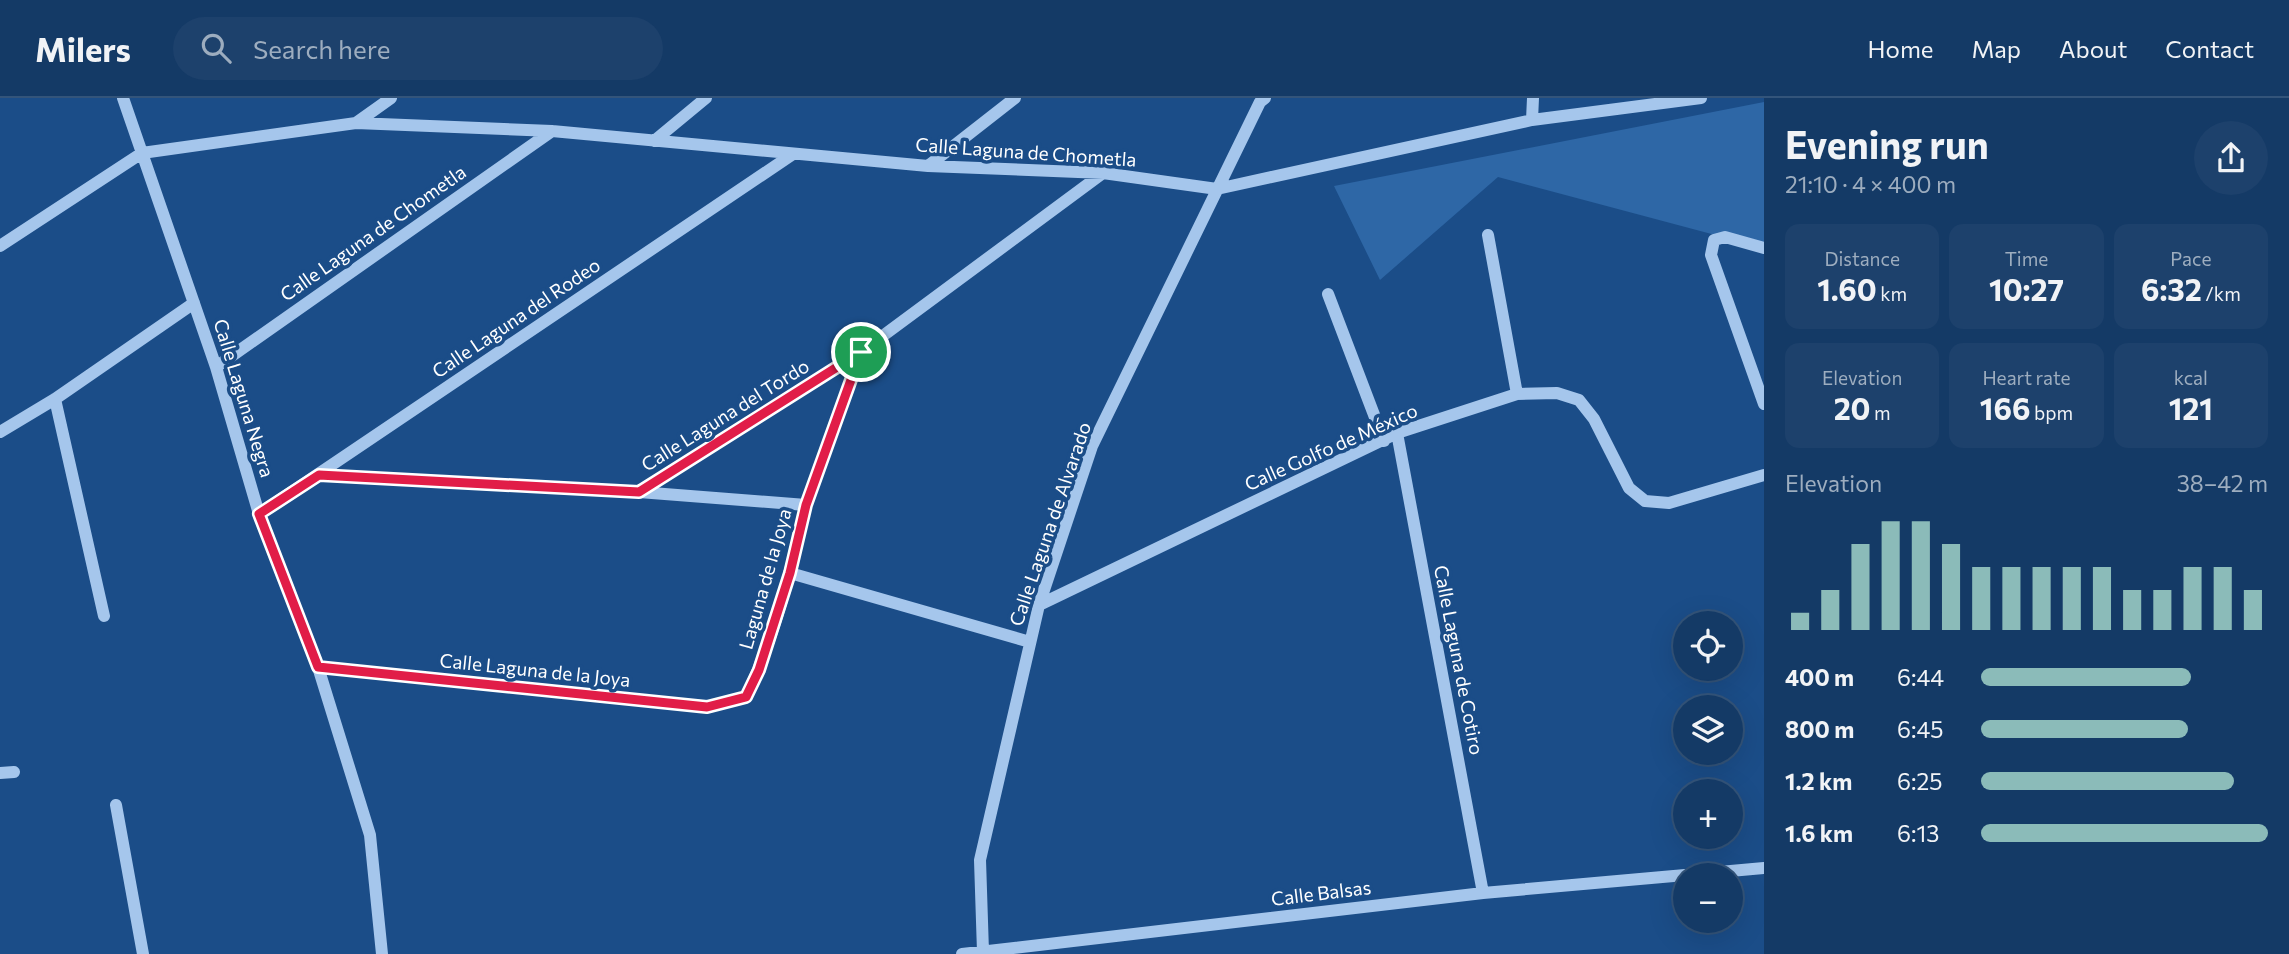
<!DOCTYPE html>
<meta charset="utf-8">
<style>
:root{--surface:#143a66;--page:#1d416c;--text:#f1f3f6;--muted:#9dadbf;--line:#33547a;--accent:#8bbbb9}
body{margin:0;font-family:Commissioner,sans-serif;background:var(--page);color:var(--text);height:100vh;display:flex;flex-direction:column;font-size:26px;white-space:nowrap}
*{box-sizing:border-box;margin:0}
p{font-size:23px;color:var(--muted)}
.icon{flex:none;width:38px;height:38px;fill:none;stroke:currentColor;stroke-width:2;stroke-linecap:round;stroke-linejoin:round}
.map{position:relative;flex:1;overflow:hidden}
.side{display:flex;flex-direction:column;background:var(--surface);width:525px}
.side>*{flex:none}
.buttons{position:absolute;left:1673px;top:513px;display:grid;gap:14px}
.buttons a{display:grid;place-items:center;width:70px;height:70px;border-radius:50%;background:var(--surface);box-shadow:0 7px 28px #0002,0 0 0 2px var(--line);font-size:35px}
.pin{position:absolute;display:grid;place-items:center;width:60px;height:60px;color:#fff;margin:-30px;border:4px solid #fff;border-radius:50%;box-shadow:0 2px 7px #0007}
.round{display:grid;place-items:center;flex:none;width:74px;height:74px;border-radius:37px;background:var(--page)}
.overview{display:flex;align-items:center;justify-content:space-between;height:119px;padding:0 21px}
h1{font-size:38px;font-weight:700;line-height:52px}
.figures{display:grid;grid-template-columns:repeat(3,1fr);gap:10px;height:119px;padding:7px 21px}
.figures div{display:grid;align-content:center;border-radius:14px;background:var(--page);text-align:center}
.figures b{font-size:30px;font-weight:700}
.figures small{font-size:19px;font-weight:400}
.figures p{font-size:19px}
.chart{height:196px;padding:14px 21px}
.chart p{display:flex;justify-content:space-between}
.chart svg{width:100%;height:126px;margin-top:7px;stroke:var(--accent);stroke-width:6}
ul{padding:0 21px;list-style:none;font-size:23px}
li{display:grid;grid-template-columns:112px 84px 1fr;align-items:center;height:52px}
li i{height:18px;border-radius:9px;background:var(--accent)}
header{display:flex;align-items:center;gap:42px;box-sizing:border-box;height:98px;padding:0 35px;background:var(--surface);border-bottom:2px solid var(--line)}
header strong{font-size:33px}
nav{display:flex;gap:38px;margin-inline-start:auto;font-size:24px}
.search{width:490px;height:63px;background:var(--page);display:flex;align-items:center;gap:18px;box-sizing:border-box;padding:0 24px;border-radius:38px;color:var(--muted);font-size:26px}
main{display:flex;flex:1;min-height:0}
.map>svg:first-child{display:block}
.green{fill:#2e67a6}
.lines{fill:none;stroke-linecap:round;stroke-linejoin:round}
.path{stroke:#a5c6ec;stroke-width:4.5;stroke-dasharray:3.5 5;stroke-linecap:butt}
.minor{stroke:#a5c6ec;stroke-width:12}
.route-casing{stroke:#fff;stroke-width:14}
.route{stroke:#e11d48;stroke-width:9}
.labels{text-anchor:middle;stroke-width:7;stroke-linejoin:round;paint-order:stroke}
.street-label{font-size:19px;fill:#fff;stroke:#1b4d88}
</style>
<header>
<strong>Milers</strong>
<div class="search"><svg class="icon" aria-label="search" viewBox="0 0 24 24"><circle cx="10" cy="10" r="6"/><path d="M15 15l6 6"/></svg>Search here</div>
<nav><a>Home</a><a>Map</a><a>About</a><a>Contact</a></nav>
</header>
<main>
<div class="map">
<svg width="1764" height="856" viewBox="0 0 1764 856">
<rect width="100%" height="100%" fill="#1b4d88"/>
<!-- green -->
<path class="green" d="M1764 4V150L1498 79 1380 182 1334 88Z"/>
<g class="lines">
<!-- path -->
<path class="path" d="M812 390 851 283"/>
<!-- minor -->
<path class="minor" d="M123 0 216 269 259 416 318 569 370 737 382 856
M1532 22 1533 0
M356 25 391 0
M654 43 706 0
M928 68 1015 0
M1488 137 1517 296
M0 148 142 55 356 25 552 33 928 68 1103 75 1217 91 1532 22 1701 0
M1764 150 1725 139 1714 142 1711 157 1764 306
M1328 196 1384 343
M216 269 552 33
M55 301 104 518
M0 334 55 301 194 205
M1397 335 1483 795
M640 393 861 254 1103 75
M259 416 793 56
M790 475 1030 544
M1039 507 1397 335 1517 296 1557 295 1579 302 1594 321 1629 390 1645 403 1669 405 1764 377
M318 569 707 609 746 599C775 538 791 472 806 407L639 394 319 377
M0 675 14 674
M116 707 143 856
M1686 777 1764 770
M983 854 980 762 1039 507 1092 348 1260 4 1265 0
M962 856 1483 795 1685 777"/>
</g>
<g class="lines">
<defs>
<path id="route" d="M861 254 806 407 790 475 759 572 746 599 707 609 318 569 259 416 319 377 639 394Z"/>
</defs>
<!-- route casing -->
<use href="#route" class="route-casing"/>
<!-- route -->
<use href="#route" class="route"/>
</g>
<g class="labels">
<!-- street labels -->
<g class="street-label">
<text transform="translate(1026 54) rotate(4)" y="7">Calle Laguna de Chometla</text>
<text transform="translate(373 135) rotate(-35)" y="7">Calle Laguna de Chometla</text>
<text transform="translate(516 220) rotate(-34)" y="7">Calle Laguna del Rodeo</text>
<text transform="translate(244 300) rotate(73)" y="7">Calle Laguna Negra</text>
<text transform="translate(725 317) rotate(-32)" y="7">Calle Laguna del Tordo</text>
<text transform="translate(1331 349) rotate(-24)" y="7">Calle Golfo de México</text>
<text transform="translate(1050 426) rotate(-71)" y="7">Calle Laguna de Alvarado</text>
<text transform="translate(765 481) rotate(-74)" y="7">Laguna de la Joya</text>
<text transform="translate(1459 562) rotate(79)" y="7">Calle Laguna de Cotiro</text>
<text transform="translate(535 572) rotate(6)" y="7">Calle Laguna de la Joya</text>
<text transform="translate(1321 795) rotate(-7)" y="7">Calle Balsas</text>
</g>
</g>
</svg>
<div class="buttons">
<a><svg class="icon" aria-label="locate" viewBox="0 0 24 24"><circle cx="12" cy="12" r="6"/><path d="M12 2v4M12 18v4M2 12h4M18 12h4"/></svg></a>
<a><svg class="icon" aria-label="layers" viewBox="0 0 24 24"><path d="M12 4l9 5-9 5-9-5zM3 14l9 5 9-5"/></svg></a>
<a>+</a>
<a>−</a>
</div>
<div class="pin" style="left:861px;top:254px;background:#1e9e55"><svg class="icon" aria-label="arrive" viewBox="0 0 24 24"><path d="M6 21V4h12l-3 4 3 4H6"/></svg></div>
</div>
<section class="side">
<div class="overview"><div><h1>Evening run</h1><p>21:10 · 4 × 400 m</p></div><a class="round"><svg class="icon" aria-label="share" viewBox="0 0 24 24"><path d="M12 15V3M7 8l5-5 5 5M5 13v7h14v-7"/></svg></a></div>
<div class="figures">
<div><p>Distance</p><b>1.60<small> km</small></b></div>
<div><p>Time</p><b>10:27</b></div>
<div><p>Pace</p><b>6:32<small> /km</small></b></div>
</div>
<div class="figures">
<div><p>Elevation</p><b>20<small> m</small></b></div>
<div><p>Heart rate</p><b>166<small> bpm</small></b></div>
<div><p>kcal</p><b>121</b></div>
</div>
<div class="chart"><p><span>Elevation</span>38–42 m</p>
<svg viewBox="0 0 160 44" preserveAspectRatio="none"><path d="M5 44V38M15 44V30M25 44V14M35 44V6M45 44V6M55 44V14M65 44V22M75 44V22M85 44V22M95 44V22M105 44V22M115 44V30M125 44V30M135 44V22M145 44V22M155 44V30"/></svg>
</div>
<ul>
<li><b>400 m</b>6:44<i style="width:73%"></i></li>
<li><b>800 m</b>6:45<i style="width:72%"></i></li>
<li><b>1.2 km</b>6:25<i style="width:88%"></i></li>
<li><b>1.6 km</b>6:13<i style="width:100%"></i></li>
</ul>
</section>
</main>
